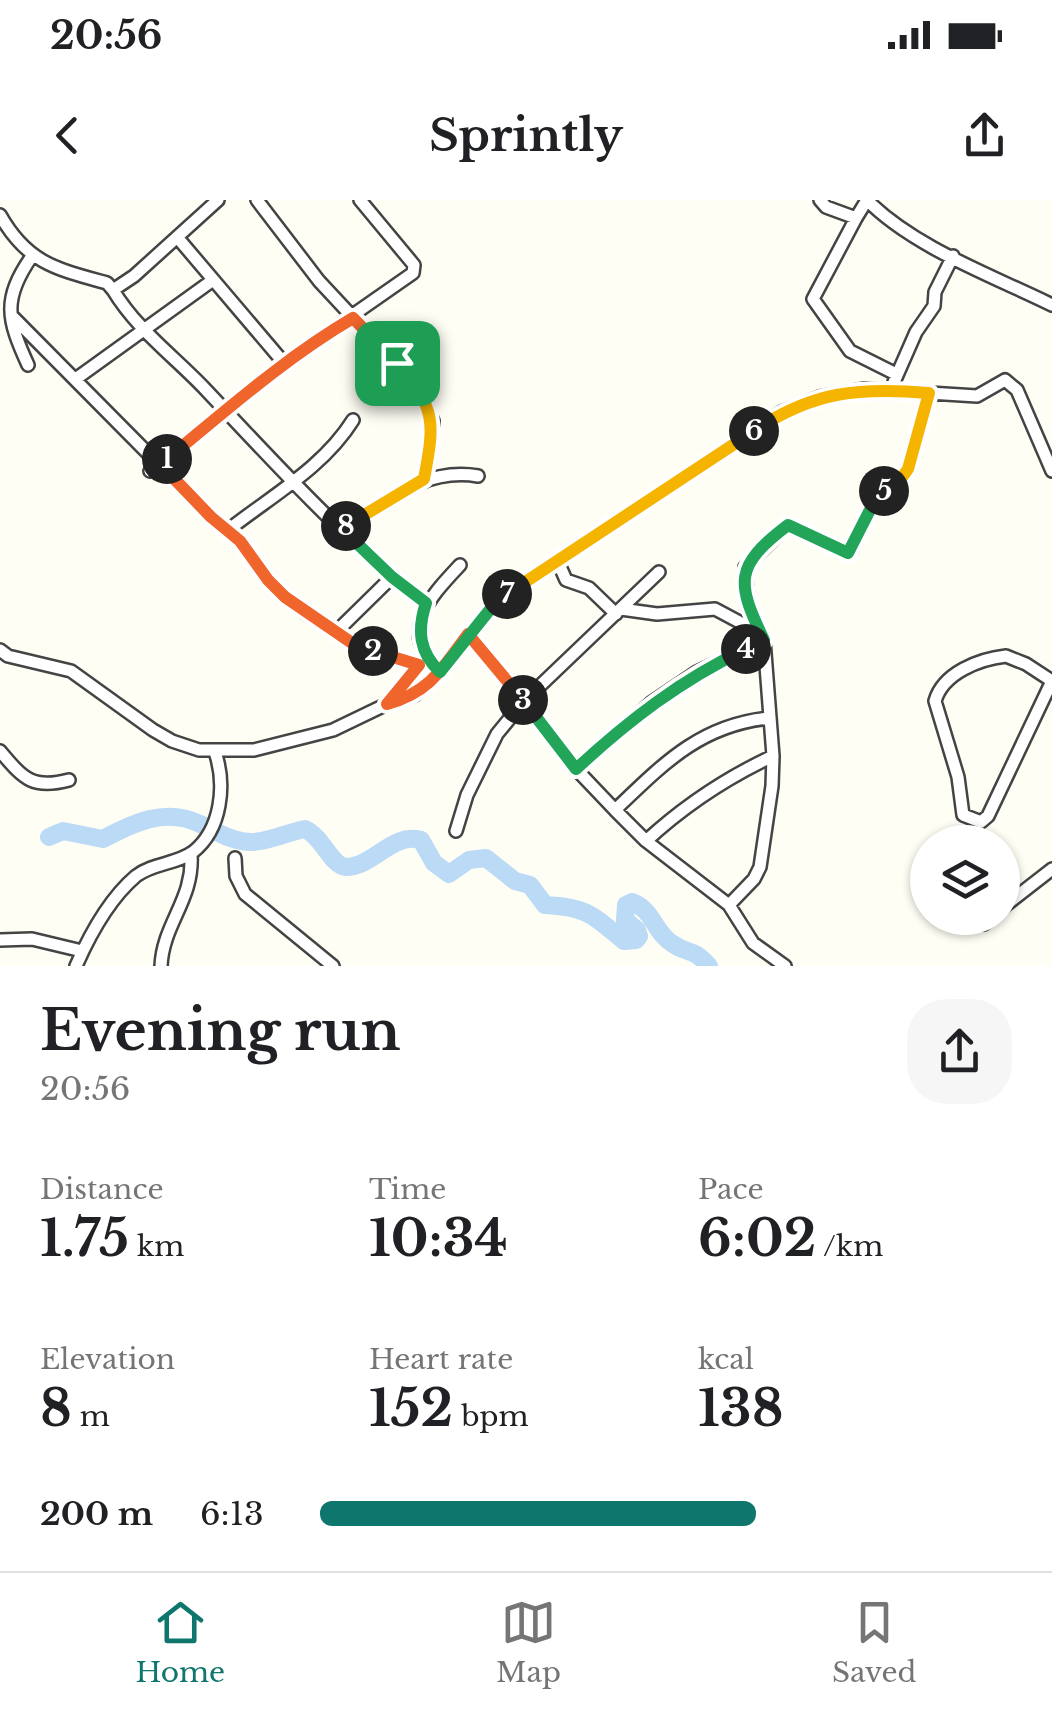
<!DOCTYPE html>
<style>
:root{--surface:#fff;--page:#f6f6f6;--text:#202124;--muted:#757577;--line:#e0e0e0;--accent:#0f766e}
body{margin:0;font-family:"Libre Baskerville",serif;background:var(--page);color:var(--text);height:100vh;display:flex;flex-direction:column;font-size:38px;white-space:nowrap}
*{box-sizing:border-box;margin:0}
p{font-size:32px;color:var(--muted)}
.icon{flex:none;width:55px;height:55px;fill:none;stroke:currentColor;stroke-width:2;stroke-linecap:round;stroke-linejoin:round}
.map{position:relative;height:766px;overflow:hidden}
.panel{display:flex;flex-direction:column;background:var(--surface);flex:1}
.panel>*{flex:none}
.fabs{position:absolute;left:910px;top:625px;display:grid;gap:20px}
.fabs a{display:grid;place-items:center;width:110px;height:110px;border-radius:50%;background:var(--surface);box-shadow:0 2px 8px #0004;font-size:50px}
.pin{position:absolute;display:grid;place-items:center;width:85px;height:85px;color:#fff;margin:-42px;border-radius:20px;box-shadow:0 5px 15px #0006}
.km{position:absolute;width:50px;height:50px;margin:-25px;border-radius:50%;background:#222;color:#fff;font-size:28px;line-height:50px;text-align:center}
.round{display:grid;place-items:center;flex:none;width:105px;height:105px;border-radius:40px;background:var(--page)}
.head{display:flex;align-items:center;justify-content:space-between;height:170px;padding:0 40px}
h1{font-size:55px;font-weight:800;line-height:75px}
.stats{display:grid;grid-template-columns:repeat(3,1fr);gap:15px;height:170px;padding:10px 40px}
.stats div{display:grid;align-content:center}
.stats b{font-size:50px;font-weight:800}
.stats small{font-size:28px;font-weight:400}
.stats p{font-size:28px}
ul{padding:0 40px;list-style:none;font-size:32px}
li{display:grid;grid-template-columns:160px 120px 1fr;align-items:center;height:75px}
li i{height:25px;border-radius:12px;background:var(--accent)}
.status{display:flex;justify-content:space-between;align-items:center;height:70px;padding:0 50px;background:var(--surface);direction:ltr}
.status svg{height:28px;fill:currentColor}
header{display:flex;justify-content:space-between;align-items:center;height:130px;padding:0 40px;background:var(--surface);font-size:45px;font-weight:800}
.tabs{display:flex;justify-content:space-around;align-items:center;height:140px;border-top:2px solid var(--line);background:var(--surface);font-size:28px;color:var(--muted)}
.tabs a{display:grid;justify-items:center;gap:5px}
.tabs .current{color:var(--accent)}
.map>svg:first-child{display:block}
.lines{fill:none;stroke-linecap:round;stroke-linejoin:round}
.river{stroke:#bbdaf5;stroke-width:18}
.street-casing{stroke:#444;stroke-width:16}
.street{stroke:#fff;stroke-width:11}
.split-1-casing{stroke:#fff;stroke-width:20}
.split-2-casing{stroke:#fff;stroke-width:20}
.split-3-casing{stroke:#fff;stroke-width:20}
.split-4-casing{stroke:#fff;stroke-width:20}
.split-5-casing{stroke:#fff;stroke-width:20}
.split-6-casing{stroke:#fff;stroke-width:20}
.split-7-casing{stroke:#fff;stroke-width:20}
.split-8-casing{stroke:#fff;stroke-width:20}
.split-9-casing{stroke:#fff;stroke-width:20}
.split-1{stroke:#f0652b;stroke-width:12}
.split-2{stroke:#f0652b;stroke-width:12}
.split-3{stroke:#f0652b;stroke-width:12}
.split-4{stroke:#22a559;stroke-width:12}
.split-5{stroke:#22a559;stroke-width:12}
.split-6{stroke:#f5b400;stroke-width:12}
.split-7{stroke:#f5b400;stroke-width:12}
.split-8{stroke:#22a559;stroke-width:12}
.split-9{stroke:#f5b400;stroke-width:12}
</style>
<div class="status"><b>20:56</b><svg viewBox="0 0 49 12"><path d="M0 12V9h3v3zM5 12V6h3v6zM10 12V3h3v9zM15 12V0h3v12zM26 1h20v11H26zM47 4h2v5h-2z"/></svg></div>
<header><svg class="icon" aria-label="back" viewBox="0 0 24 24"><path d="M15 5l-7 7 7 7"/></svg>Sprintly<svg class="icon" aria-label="share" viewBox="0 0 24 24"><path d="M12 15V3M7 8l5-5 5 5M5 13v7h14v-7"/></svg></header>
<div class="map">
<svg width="1052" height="766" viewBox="0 0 1052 766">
<rect width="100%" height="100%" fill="#fffef5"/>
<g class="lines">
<!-- river -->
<path class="river" d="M49 637 63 631 103 639C133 623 165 607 200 624 216 631 232 642 251 642 269 642 288 632 305 629 323 637 331 666 346 667 373 667 392 632 421 640L434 663 449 674 469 660 486 658 515 681 530 685 545 705C587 707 593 715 624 741L636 740 639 736 637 730 625 720 626 705 632 702C654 710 654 733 673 744 689 755 692 747 709 766"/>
<defs>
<path id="street" d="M257 0 319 81 416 185 433 221 424 279
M820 0 826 7 856 18 867 0
M867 0C913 47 993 76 1052 105
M0 15C27 63 56 69 107 83L113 90 134 76 218 0
M856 18 813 99 850 151 896 174
M177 37 284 163
M113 90C137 130 175 157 206 190 276 264 345 341 426 403
M13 117 211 317 240 341 268 380 305 413 352 443 419 465
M28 165C7 119 2 99 32 56
M77 178 213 80
M894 182 916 132 934 106 935 92 953 56
M150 271 284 163 413 73 414 65 360 0
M342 329C386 302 424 267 478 276
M227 331C271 296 323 268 353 220
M558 362 566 380 589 388 616 414
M621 409 657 414 715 409 760 433
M336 432 392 377
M468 435 505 476 576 569 615 610 646 641 729 705 753 743 785 766
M0 450 8 456 71 471 153 530 172 541 199 550H254L333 530 387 504 415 495 440 471 496 402 782 212 820 197 865 189 977 196 1005 180 1017 190 1052 271
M1006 456 1026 464 1052 481 988 616 981 622 963 615 958 577 935 501C943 473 979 459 1006 456Z
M440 471C396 432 430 397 460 365
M387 504 423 462
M0 551C23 578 32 590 69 580
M576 569 651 503 697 472 764 440
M615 610C663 564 700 525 769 518
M456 631 467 595 497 534 524 501 659 372
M646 641C685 605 726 578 773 556
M235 658 236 676 245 694 333 766
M729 705 754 679 760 667 772 586 773 556 764 440 748 401 745 367 788 325 844 352 851 351 875 300 900 279 907 269 929 193
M1002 708 1052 669
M984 724 991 718
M0 740 32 739 82 751
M76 766C90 734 109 699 136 676 153 663 177 664 193 652 222 629 226 584 215 552
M161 766C163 723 194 700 191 654"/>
</defs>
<!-- street casing -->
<use href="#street" class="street-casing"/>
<!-- street -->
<use href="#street" class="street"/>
</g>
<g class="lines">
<defs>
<path id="split-1" d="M167 259C228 209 285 158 353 118L397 163"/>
<path id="split-2" d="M167 259 160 264 211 317 240 341 268 380 285 397 352 443 373 451"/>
<path id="split-3" d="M373 451 419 465 387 504C430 492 442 469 468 434L523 500"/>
<path id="split-4" d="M523 500 576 569C629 520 681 480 746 449"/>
<path id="split-5" d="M746 449 764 440C736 382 734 366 788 325L848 353 875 300 884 291"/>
<path id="split-6" d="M754 231C813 191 860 187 929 193L908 269 900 280 884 291"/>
<path id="split-7" d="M507 394 754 231"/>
<path id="split-8" d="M346 326 342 329 392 377 426 403C417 430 419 452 440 472L496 402 507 394"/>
<path id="split-9" d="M346 326 424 279C435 221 436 209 397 163"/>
</defs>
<!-- split-1 casing -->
<use href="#split-1" class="split-1-casing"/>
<!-- split-2 casing -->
<use href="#split-2" class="split-2-casing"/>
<!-- split-3 casing -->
<use href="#split-3" class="split-3-casing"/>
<!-- split-4 casing -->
<use href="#split-4" class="split-4-casing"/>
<!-- split-5 casing -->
<use href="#split-5" class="split-5-casing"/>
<!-- split-6 casing -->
<use href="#split-6" class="split-6-casing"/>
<!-- split-7 casing -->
<use href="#split-7" class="split-7-casing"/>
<!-- split-8 casing -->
<use href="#split-8" class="split-8-casing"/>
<!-- split-9 casing -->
<use href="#split-9" class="split-9-casing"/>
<!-- split-1 -->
<use href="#split-1" class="split-1"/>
<!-- split-2 -->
<use href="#split-2" class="split-2"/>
<!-- split-3 -->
<use href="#split-3" class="split-3"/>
<!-- split-4 -->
<use href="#split-4" class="split-4"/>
<!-- split-5 -->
<use href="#split-5" class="split-5"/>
<!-- split-6 -->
<use href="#split-6" class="split-6"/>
<!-- split-7 -->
<use href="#split-7" class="split-7"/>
<!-- split-8 -->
<use href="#split-8" class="split-8"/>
<!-- split-9 -->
<use href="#split-9" class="split-9"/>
</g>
</svg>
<div class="fabs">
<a><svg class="icon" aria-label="layers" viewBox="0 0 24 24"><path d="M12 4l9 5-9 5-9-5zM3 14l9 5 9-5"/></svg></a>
</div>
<div class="pin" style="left:397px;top:163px;background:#1e9e55"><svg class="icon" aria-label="arrive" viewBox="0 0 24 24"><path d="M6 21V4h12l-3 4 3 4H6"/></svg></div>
<b class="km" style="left:167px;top:259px">1</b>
<b class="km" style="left:373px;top:451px">2</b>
<b class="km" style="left:523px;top:500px">3</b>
<b class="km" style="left:746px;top:449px">4</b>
<b class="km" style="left:884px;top:291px">5</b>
<b class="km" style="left:754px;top:231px">6</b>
<b class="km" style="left:507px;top:394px">7</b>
<b class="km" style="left:346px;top:326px">8</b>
</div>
<section class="panel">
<div class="head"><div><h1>Evening run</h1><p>20:56</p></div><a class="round"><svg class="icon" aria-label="share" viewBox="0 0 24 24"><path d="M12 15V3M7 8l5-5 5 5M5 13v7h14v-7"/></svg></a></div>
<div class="stats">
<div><p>Distance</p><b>1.75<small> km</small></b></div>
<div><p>Time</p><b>10:34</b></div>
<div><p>Pace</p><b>6:02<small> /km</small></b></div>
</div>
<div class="stats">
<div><p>Elevation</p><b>8<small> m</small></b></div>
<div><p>Heart rate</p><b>152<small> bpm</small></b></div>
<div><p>kcal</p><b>138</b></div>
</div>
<ul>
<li><b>200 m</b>6:13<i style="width:63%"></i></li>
</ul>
</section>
<nav class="tabs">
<a class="current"><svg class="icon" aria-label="home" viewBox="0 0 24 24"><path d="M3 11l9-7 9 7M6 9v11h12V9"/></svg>Home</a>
<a><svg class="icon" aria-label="map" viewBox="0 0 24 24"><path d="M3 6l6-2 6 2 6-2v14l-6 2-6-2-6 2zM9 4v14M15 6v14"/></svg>Map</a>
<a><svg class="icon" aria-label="saved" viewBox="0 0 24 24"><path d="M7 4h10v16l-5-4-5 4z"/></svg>Saved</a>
</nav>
